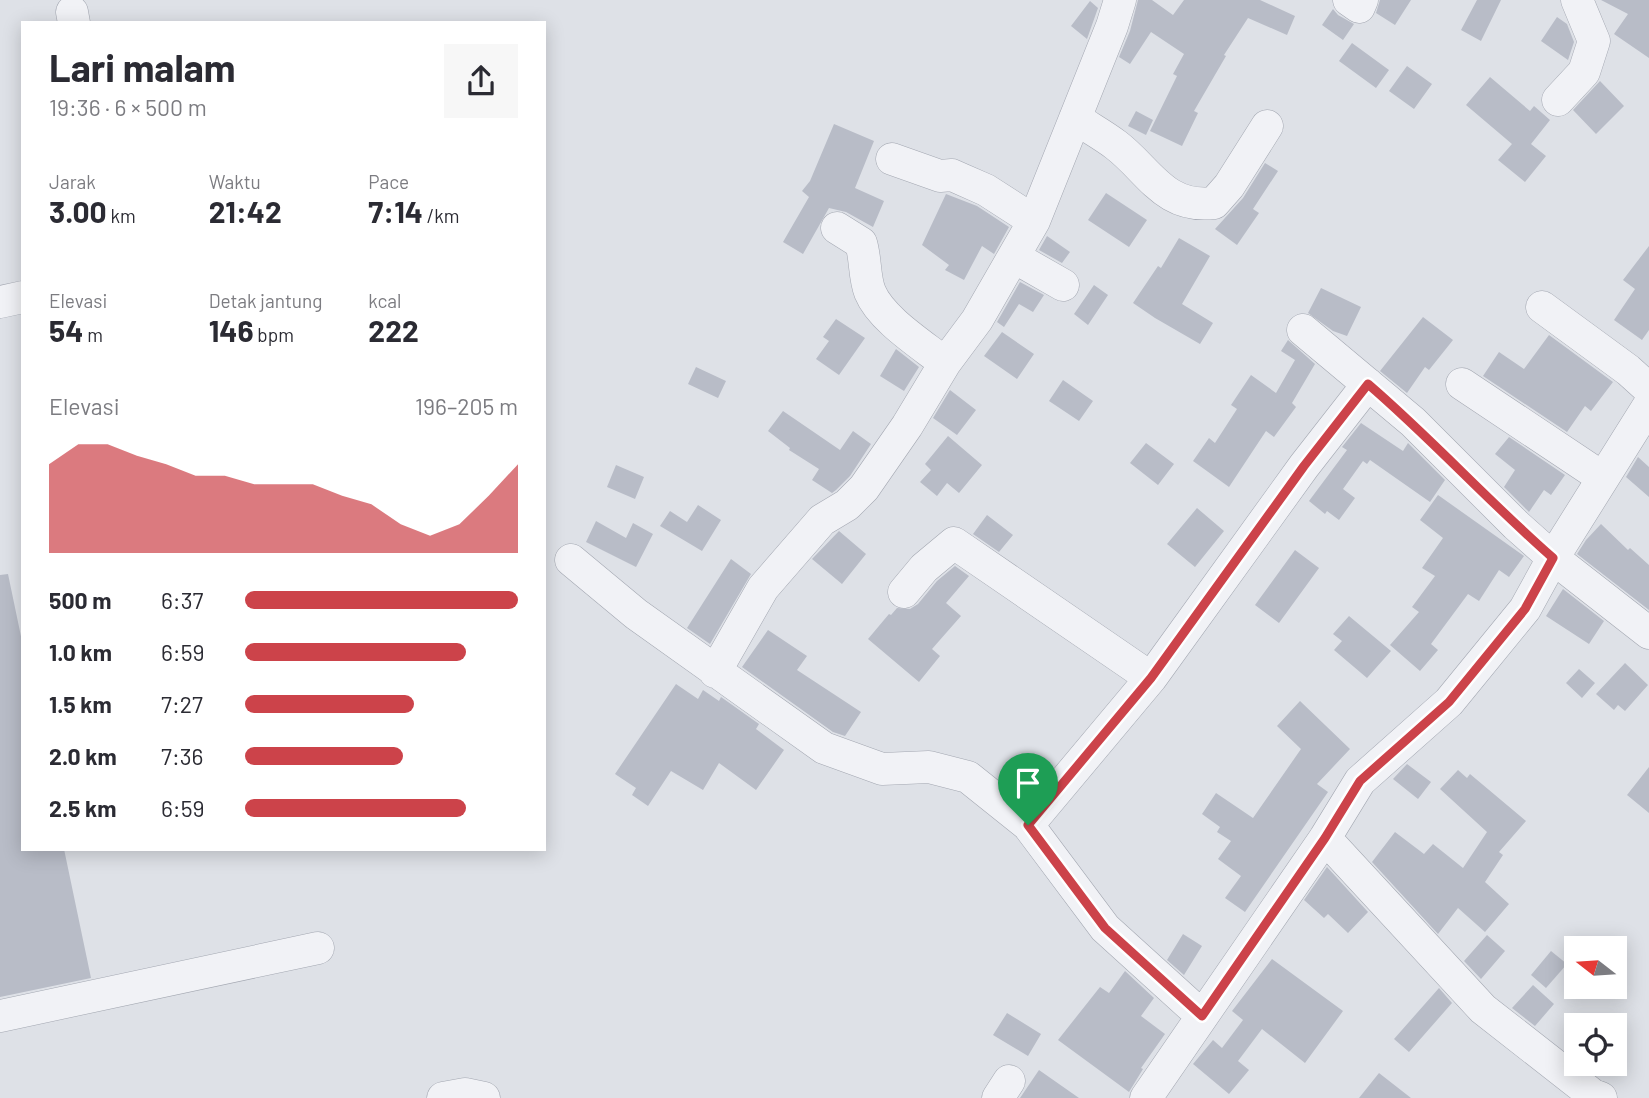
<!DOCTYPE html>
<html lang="id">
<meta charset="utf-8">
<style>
:root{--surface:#fff;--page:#f7f7f7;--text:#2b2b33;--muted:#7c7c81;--accent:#cc434a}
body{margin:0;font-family:Barlow,sans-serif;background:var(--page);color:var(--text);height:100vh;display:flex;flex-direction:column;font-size:26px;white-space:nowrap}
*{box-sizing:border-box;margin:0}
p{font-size:23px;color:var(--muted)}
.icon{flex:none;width:38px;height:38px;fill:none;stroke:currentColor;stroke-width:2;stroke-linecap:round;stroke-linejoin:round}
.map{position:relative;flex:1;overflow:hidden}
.details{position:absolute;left:21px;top:21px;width:525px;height:830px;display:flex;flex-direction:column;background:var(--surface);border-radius:0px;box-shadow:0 4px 18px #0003}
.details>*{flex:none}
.needle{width:46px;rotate:287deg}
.controls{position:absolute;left:1564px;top:936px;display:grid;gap:14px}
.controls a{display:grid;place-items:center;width:63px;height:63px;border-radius:0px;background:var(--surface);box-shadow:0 4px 18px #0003;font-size:35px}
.pin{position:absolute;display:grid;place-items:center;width:60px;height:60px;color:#fff;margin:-72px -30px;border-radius:50% 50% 50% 0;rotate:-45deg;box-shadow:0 0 7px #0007}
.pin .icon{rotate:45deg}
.round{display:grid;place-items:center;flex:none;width:74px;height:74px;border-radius:0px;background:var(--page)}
.summary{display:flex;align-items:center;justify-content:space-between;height:119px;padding:0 28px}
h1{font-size:38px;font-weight:700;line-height:52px}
.metrics{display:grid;grid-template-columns:repeat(3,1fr);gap:10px;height:119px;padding:7px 28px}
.metrics div{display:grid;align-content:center}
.metrics b{font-size:30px;font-weight:700}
.metrics small{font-size:19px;font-weight:400}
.metrics p{font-size:19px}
.chart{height:196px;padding:14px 28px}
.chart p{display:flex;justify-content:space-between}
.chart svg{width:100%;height:126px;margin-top:7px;fill:var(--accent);opacity:.7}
ul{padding:0 28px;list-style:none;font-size:23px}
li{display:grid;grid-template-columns:112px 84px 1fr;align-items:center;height:52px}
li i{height:18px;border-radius:9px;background:var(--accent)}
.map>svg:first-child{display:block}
.building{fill:#b8bcc7}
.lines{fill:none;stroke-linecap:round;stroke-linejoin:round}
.minor-casing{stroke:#a3a7b1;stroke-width:33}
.minor{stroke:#f1f2f6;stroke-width:32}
.route-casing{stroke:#fff;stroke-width:14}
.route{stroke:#cc434a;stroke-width:9}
</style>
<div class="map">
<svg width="1649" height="1098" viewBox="0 0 1649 1098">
<rect width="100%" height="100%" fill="#dee1e7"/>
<!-- building -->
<path class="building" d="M1138 0H1152L1173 15 1184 0H1260L1295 16 1287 35 1248 18 1224 55 1226 56 1194 111 1198 113 1182 146 1150 131 1177 76 1173 74 1184 54 1151 32 1130 64 1119 57 1130 31Z
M1380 0H1411L1395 25 1376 13Z
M1477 0H1501L1481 41 1461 30Z
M1601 0H1649V58L1614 34 1628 14Z
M1090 1 1098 8 1087 39 1071 26Z
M1333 9 1338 15 1354 24 1343 40 1322 25Z
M1557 17 1567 24 1574 42 1568 60 1541 41Z
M1352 43 1389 70 1376 88 1339 61Z
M1407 66 1432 84 1414 109 1389 91Z
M1490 77 1530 111 1534 106 1550 120 1531 144 1546 156 1525 182 1498 160 1512 144 1466 105Z
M1600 81 1624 106 1596 134 1573 110Z
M1136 111 1153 120 1146 135 1128 126Z
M834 124 874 141 855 188 884 201 873 227 846 212 829 208 803 254 783 242 809 197 802 191 810 181Z
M1265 163 1278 171 1253 209 1259 213 1237 245 1215 229 1243 198Z
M1106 193 1147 220 1129 247 1088 220Z
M946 194 977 206 1009 227 994 254 982 246 964 280 945 270 949 265 922 245Z
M1047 236 1070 252 1062 263 1039 250Z
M1179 238 1210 256 1182 304 1213 323 1200 344 1155 318 1133 303 1158 266 1161 268Z
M1649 246V330L1642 340 1614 320 1635 289 1623 280Z
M1020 282 1044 295 1033 312 1019 304 1004 327 997 322Z
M1094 285 1108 295 1088 325 1074 314Z
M1321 288 1361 307 1347 336 1333 331 1308 313Z
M1423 317 1453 340 1429 370 1425 367 1407 393 1380 371Z
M836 319 865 338 839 375 816 359 829 341 823 337Z
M1002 332 1034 354 1017 379 984 356Z
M1549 335 1613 382 1591 411 1585 406 1567 432 1483 376 1499 352 1524 369Z
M1288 340 1315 364 1292 403 1296 407 1274 437 1266 431 1229 487 1193 461 1209 438 1215 443 1237 409 1231 405 1251 375 1276 393 1295 360 1281 351Z
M896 349 919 367 904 391 880 376Z
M696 367 726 381 718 398 688 384Z
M1063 380 1093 401 1079 421 1049 401Z
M950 390 976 410 957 435 933 418Z
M783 411 840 450 853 431 871 444 850 476 836 490 832 493 812 480 819 469 789 450 790 448 768 431Z
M1361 423 1403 451 1408 443 1445 480 1430 502 1370 460 1367 464 1363 461 1343 489 1355 498 1339 520 1327 511 1325 514 1309 501 1347 450 1342 447Z
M948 436 982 465 959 493 947 483 937 496 920 482 931 470 925 464Z
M1509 437 1565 475 1551 495 1544 490 1529 512 1504 487 1515 470 1495 454Z
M1146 443 1174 464 1158 485 1130 463Z
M1638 457 1649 467V497L1626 477Z
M616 465 644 477 635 499 607 487Z
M1438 495 1524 556 1509 577 1499 570 1479 601 1468 594 1431 644 1438 650 1420 671 1390 645 1419 612 1412 607 1435 576 1422 568 1443 538 1420 520Z
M698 505 721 520 702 551 660 526 670 511 687 522Z
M1197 508 1224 531 1195 567 1167 544Z
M987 515 1013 535 999 552 973 534Z
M596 521 626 538 633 523 653 534 636 567 586 542Z
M1601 524 1628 550 1630 548 1649 565V610L1577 554 1586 540Z
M839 531 866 554 842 584 812 559Z
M1295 550 1319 568 1279 623 1255 605Z
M731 559 751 574 710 644 687 628Z
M955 566 969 576 946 603 961 616 932 649 940 656 919 682 868 639 889 614 891 615 897 608 910 609 918 604 937 581Z
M8 574 23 646V849H64L91 978 0 997V575Z
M1563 589 1604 621 1589 644 1546 616Z
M1349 616 1391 651 1367 678 1334 650 1342 641 1333 634Z
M768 630 807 656 797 670 861 712 845 736 833 732 742 667Z
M1625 663 1648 685 1625 711 1618 705 1614 710 1596 694Z
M1579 669 1595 683 1582 698 1566 683Z
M676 684 698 699 703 690 719 701 721 697 759 724 756 729 784 750 756 790 719 763 703 790 671 771 648 806 632 795 636 788 615 774Z
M1300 701 1350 749 1317 784 1328 792 1245 912 1225 898 1241 876 1218 859 1231 841 1217 832 1220 827 1202 814 1216 793 1253 818 1301 749 1277 726Z
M1407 764 1431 782 1418 799 1393 779Z
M1649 767V813L1627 795Z
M1458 770 1467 778 1470 774 1526 821 1499 852 1503 855 1485 882 1509 904 1485 932 1458 908 1438 934 1372 862 1395 832 1424 854 1433 844 1463 868 1487 832 1440 789Z
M1327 867 1368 912 1348 933 1328 914 1324 918 1304 900Z
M1183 934 1202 946 1184 975 1167 960Z
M1487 935 1505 951 1481 979 1464 961Z
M1551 951 1567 964 1546 988 1531 975Z
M1272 959 1343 1011 1305 1063 1262 1029 1238 1061 1249 1070 1229 1094 1193 1064 1213 1040 1222 1048 1243 1020 1232 1011Z
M1125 971 1154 998 1141 1016 1165 1034 1141 1068 1143 1069 1129 1092 1058 1040 1100 987 1109 993Z
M1533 985 1554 1004 1535 1026 1512 1008Z
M1439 988 1452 1003 1409 1052 1394 1039Z
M1007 1013 1041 1034 1028 1056 993 1035Z
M1039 1070 1079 1098H1020Z
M1379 1073 1411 1098H1359Z"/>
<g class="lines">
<defs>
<path id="minor" d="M1349 0 1359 7 1362 0
M72 12 74 23
M1558 100 1584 72 1594 41 1577 0
M1075 118C1088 127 1103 135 1116 145 1149 170 1164 209 1214 203L1229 186 1267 126
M892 159 940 176 952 175 961 179 986 190 1034 221
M837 228 861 243C866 259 864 277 870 292 881 319 921 344 945 363
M1014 257 1063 285
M0 302 23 297
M1542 307 1628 370 1649 389
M1303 330 1413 422 1516 525 1553 558 1649 633
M1462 384 1603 478
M571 560 636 614 824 748 882 769 929 767 968 777 1028 825 1105 928 1202 1016
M904 592 924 568 954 543 1151 678
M715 672 763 588 822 520 847 505 864 488 907 426 945 363 977 320 1034 221 1112 26 1120 0
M1028 825 1151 678 1304 466 1368 384
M1325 838 1483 1009 1593 1095 1601 1098
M0 1016 318 948
M443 1098 465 1094 484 1098
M998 1098 1009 1081
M1146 1098 1325 838 1360 781 1449 702 1525 609 1553 558 1649 405"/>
</defs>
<!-- minor casing -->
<use href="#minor" class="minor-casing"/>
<!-- minor -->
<use href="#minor" class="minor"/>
</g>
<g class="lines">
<defs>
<path id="route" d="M1368 384C1432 439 1489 502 1553 558L1525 609 1449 702 1360 781 1325 838 1202 1016 1105 928 1028 825 1151 678 1304 466Z"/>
</defs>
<!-- route casing -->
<use href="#route" class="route-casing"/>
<!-- route -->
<use href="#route" class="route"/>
</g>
</svg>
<div class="controls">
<a><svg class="needle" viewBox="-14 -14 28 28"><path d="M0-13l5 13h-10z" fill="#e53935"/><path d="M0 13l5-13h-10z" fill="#7c7c81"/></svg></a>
<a><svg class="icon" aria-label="locate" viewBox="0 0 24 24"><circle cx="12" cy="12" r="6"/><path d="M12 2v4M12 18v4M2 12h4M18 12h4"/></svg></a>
</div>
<div class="pin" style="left:1028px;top:825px;background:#1e9e55"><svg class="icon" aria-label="arrive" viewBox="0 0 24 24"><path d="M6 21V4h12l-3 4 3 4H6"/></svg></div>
<section class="details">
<div class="summary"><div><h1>Lari malam</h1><p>19:36 · 6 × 500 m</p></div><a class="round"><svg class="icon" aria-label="share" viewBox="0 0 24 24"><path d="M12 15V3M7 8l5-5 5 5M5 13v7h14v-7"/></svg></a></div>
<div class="metrics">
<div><p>Jarak</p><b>3.00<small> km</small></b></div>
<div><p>Waktu</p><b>21:42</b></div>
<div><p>Pace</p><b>7:14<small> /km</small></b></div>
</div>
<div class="metrics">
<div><p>Elevasi</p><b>54<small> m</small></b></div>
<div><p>Detak jantung</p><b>146<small> bpm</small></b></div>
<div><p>kcal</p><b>222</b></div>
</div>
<div class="chart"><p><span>Elevasi</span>196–205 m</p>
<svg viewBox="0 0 160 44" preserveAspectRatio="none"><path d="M0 44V13L10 6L20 6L30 10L40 13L50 17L60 17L70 20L80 20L90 20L100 24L110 27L120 34L130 38L140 34L150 24L160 13V44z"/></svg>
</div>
<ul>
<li><b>500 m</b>6:37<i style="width:100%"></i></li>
<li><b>1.0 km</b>6:59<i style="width:81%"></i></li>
<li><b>1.5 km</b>7:27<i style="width:62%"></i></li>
<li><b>2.0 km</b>7:36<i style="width:58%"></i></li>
<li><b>2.5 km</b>6:59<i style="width:81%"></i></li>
</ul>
</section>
</div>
